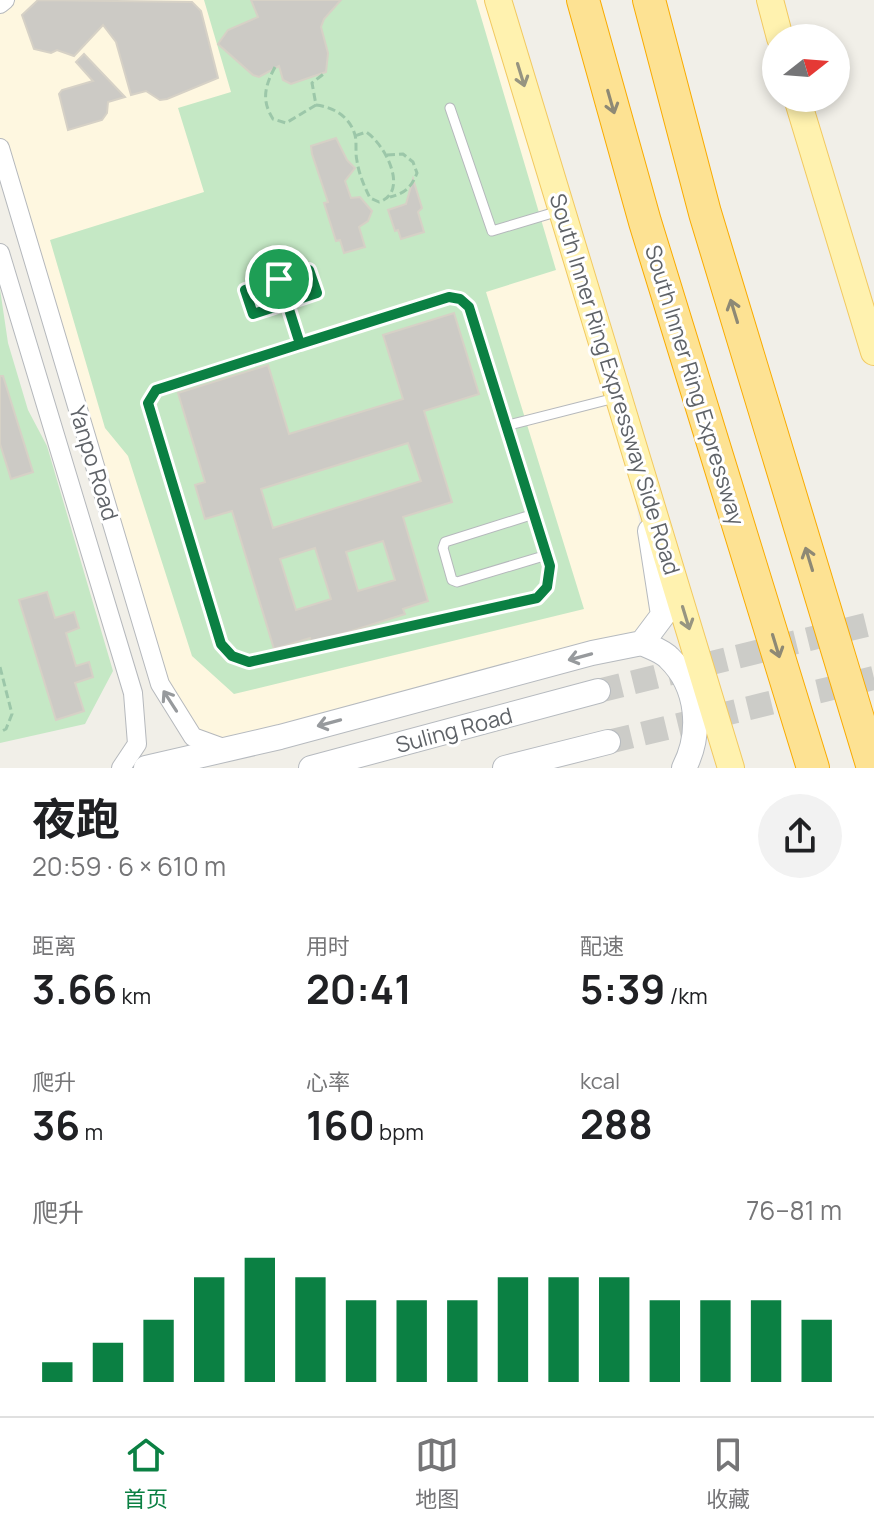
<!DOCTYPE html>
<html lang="zh">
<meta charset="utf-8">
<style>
:root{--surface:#fff;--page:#f2f2f2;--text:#202124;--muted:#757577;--line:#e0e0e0;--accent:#0b8043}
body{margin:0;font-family:Manrope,"Noto Sans SC",sans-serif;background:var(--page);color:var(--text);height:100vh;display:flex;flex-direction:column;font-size:30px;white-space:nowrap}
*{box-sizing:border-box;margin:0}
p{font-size:26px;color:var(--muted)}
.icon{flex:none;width:44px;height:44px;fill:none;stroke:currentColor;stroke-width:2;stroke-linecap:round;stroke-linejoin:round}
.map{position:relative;height:768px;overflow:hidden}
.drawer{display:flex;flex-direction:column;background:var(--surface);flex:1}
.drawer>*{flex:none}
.needle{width:52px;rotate:73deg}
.controls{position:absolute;left:762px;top:24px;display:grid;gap:16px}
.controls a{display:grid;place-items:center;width:88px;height:88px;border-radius:50%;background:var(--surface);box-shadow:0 4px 12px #0003;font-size:40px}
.pin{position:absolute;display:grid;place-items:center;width:68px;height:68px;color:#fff;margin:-34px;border:4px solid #fff;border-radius:50%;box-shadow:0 2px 8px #0007}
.round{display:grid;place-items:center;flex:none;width:84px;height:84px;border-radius:42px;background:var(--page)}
.summary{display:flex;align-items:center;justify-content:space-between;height:136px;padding:0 32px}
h1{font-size:44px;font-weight:700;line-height:60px}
.figures{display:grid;grid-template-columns:repeat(3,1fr);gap:12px;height:136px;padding:8px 32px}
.figures div{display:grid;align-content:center}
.figures b{font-size:40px;font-weight:700}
.figures small{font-size:22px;font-weight:400}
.figures p{font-size:22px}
.chart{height:224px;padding:16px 32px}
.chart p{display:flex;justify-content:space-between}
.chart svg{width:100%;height:144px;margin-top:8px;stroke:var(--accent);stroke-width:6}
.tabs{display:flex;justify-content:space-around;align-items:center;height:112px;border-top:2px solid var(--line);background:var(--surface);font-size:22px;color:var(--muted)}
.tabs a{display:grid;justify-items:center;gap:4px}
.tabs .selected{color:var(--accent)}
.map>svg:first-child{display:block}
.commercial{fill:#fef7e0}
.green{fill:#c5e8c5}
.building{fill:#cccac5;stroke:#d6d1c6;stroke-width:2;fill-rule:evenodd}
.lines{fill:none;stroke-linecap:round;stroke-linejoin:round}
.secondary-tunnel{stroke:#ccccc8;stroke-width:24;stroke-dasharray:24 12;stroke-linecap:butt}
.lane-casing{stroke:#b5b8bc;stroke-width:11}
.street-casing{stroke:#b5b8bc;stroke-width:20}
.secondary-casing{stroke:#b6babf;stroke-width:26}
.primary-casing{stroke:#f2c960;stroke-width:28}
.highway-casing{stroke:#f9ab00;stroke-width:34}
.path{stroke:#9cc7a9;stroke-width:3;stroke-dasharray:8 4;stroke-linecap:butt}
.lane{stroke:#fff;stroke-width:9}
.street{stroke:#fff;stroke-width:18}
.secondary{stroke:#fff;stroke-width:24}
.primary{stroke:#fff2af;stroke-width:26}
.highway{stroke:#fde293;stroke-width:32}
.oneway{stroke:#979581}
.oneway2{stroke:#8e8975}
.oneway3{stroke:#979a9d}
.route-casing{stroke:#fff;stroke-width:16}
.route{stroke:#0b8043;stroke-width:10}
.labels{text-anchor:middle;stroke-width:6;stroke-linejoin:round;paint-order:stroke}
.street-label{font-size:22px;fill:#5f6368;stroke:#fff}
</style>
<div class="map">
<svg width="874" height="768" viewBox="0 0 874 768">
<rect width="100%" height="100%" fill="#f1efe8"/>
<!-- commercial -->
<path class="commercial" d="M5 0H489L630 470 654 603 644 628 592 653 226 749 193 737 160 684 0 148V4Z"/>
<!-- green -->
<path class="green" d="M204 0H476L556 270 486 292 584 609 234 694 192 656 128 456 105 428 50 240 204 192 178 108 231 92Z
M0 289 8 343 28 410 47 446 113 671 85 724 0 743Z"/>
<!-- building -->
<path class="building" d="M38 0 192 2 201 11 218 78 167 99 160 100 146 91 131 95 116 42 103 25 74 56 57 50 51 53 34 49 22 15Z
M251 0H341L324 19 321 27 328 53 326 72 291 84 283 80 279 66 259 77 253 75 218 44 228 30 258 17Z
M84 54 125 97 108 102 107 113 102 120 68 130 59 94 62 90 93 81 76 62Z
M336 138 347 160 355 168 345 181 351 198 360 197 372 211 368 221 359 227 365 247 344 253 340 240 336 241 324 203 328 202 312 154 311 146Z
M413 179 422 208 418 212 424 232 401 239 398 230 395 231 388 210 406 204Z
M454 313 479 394 424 411 452 502 403 517 428 601 403 609 405 614 345 633 311 641 310 638 274 649 232 511 205 519 195 485 205 482 178 393 268 365 289 434 403 399 383 335ZM408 443 421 481 273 528 261 489ZM383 541 395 580 358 591 346 552ZM315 548 331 599 296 610 280 559Z
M0 376H3L33 472 11 479 0 444Z
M47 592 55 618 74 612 79 628 66 633 76 666 89 662 93 677 75 683 84 711 56 720 19 600Z"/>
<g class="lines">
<!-- secondary-tunnel -->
<path class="secondary-tunnel" d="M598 691 874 623
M608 742 874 678"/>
<defs>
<path id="lane" d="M450 108 492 231 559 211
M505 426 550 566 547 587 537 598 249 662 232 656 221 644 150 418 148 403 156 390 449 297 460 299 469 307 505 426 615 398
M534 514 445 542 443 548 452 580 457 582 547 555"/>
<path id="street" d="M0 4 5 0
M0 148 160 684 193 737 226 749
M0 253 133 693 137 744 121 768"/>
<path id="secondary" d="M642 643C650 647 663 651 669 658 699 687 702 733 684 768
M146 768 280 737 592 653 642 643 663 615 650 531
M311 768 598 691
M505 768 608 742"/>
<path id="primary" d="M498 0 731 768
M770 0 780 38
M797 98 874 352"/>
<path id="highway" d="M583 0 645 222 813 768
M649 0 705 213 873 768"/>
</defs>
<!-- lane casing -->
<use href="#lane" class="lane-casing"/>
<!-- street casing -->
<use href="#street" class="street-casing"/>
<!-- secondary casing -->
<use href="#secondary" class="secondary-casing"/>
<!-- primary casing -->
<use href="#primary" class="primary-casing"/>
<!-- highway casing -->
<use href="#highway" class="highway-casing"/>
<!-- path -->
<path class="path" d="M275 67C265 86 261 100 273 119L286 123 316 105 312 83 326 72
M316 105C334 107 350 117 355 135 357 143 355 153 357 161 359 174 364 186 370 198L379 202C410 192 385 144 366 132L355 136
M387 155 403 154 413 162 417 173C411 188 405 193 390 197
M273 259 279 279 245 290 253 314 317 293 309 270 279 279
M287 303 297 334
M0 667 12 714 6 729 0 732"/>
<!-- lane -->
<use href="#lane" class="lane"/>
<!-- street -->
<use href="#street" class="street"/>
<!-- secondary -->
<use href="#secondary" class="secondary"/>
<!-- primary -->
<use href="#primary" class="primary"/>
<!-- highway -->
<use href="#highway" class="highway"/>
</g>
<!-- one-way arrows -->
<defs><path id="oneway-shaft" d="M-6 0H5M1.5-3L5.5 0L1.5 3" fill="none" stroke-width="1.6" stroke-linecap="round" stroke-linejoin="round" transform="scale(2)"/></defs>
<g class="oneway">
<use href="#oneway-shaft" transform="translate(521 75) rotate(73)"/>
<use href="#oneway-shaft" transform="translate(686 618) rotate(73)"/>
</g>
<g class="oneway2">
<use href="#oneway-shaft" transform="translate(611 102) rotate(74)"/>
<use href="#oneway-shaft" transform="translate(734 311) rotate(-107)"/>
<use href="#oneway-shaft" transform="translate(809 559) rotate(-107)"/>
<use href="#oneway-shaft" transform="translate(776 646) rotate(73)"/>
</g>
<g class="oneway3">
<use href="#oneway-shaft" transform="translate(580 657) rotate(165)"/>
<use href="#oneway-shaft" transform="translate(170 701) rotate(-123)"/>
<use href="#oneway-shaft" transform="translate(329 723) rotate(165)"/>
</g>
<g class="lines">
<defs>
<path id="route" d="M279 279 309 270 317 293 287 303 300 344 156 390 148 403 221 644 232 656 249 662 537 598 547 587 550 566 469 307 460 299 449 297 300 344 287 303 253 314 245 290 279 279"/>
</defs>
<!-- route casing -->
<use href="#route" class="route-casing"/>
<!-- route -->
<use href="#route" class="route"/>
</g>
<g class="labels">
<!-- street labels -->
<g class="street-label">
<text transform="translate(615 384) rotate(73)" y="8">South Inner Ring Expressway Side Road</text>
<text transform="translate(695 385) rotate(73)" y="8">South Inner Ring Expressway</text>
<text transform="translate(94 463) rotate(73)" y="8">Yanpo Road</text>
<text transform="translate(454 730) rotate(-15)" y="8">Suling Road</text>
</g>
</g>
</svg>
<div class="controls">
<a><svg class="needle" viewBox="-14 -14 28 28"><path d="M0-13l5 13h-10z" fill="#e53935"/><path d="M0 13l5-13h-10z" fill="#757577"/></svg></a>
</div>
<div class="pin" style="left:279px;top:279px;background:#1e9e55"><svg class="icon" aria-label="arrive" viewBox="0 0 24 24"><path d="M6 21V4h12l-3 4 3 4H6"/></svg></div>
</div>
<section class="drawer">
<div class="summary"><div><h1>夜跑</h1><p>20:59 · 6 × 610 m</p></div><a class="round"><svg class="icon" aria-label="share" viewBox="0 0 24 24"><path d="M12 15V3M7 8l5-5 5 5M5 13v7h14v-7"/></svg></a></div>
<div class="figures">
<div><p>距离</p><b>3.66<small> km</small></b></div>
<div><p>用时</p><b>20:41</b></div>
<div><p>配速</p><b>5:39<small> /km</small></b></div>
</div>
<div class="figures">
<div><p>爬升</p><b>36<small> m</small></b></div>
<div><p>心率</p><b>160<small> bpm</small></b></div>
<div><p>kcal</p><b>288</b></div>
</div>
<div class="chart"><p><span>爬升</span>76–81 m</p>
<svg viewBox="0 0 160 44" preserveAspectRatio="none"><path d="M5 44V38M15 44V32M25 44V25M35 44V12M45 44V6M55 44V12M65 44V19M75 44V19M85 44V19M95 44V12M105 44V12M115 44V12M125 44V19M135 44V19M145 44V19M155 44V25"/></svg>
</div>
</section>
<nav class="tabs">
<a class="selected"><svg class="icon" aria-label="home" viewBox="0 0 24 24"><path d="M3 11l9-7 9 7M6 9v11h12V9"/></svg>首页</a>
<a><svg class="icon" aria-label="map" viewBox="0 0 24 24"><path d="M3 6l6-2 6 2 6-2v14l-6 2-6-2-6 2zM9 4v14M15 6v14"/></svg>地图</a>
<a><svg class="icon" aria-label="saved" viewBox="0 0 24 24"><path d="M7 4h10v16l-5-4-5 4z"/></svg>收藏</a>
</nav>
